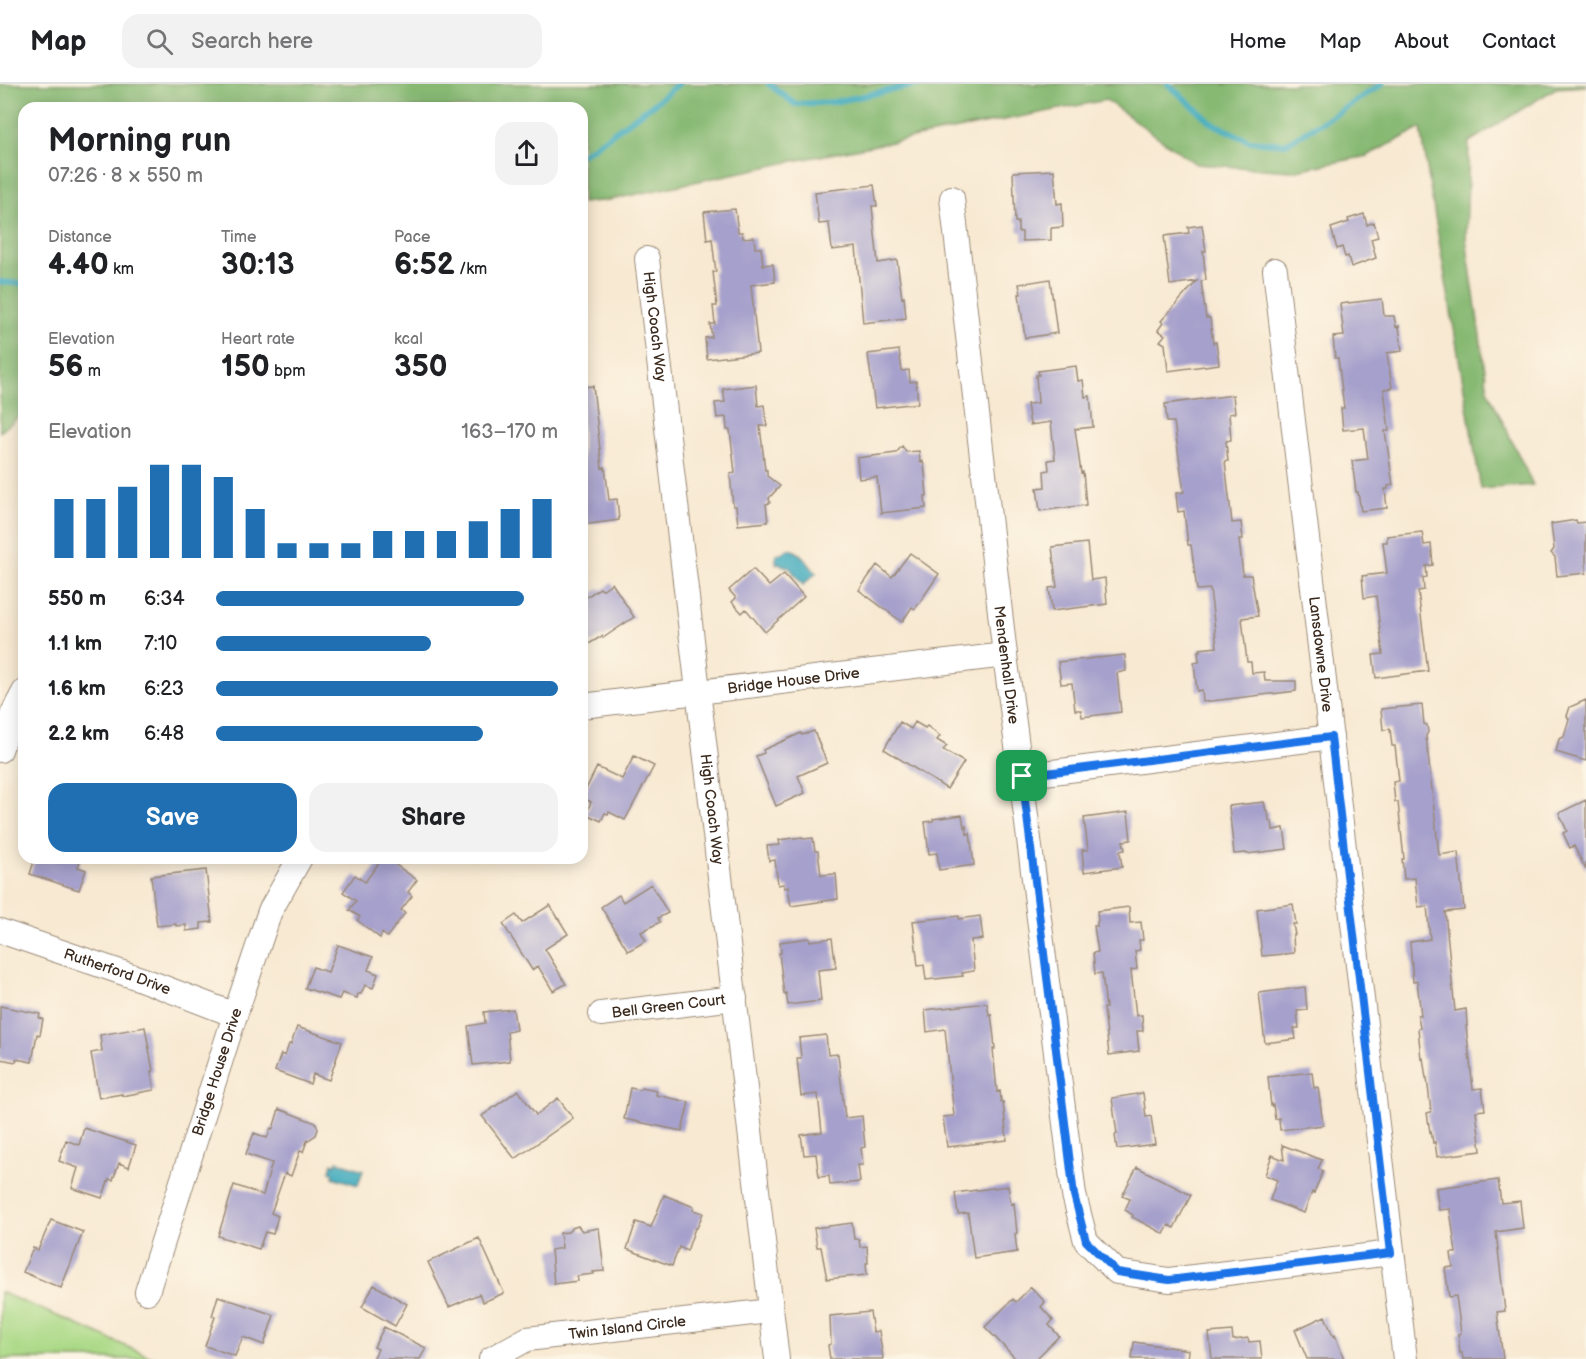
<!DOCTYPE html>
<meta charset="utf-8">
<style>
:root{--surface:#fff;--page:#f2f2f2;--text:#202124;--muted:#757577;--line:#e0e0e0;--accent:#1f6fb2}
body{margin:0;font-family:"Balsamiq Sans",sans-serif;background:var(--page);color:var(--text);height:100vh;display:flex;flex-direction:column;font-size:22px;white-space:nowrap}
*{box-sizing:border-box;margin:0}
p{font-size:20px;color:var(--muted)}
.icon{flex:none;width:33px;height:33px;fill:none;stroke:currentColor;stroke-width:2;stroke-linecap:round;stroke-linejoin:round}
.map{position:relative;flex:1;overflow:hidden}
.details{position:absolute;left:18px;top:18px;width:570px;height:762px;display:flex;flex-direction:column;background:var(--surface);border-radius:18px;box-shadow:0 3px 15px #0003}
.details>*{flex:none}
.pin{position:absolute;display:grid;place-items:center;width:51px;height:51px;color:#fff;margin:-26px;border-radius:12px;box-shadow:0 3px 9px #0006}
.round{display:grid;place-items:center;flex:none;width:63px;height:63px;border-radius:18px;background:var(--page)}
.overview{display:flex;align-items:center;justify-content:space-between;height:102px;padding:0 30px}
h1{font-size:33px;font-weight:600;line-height:45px}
.stats{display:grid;grid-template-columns:repeat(3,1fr);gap:9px;height:102px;padding:6px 30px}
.stats div{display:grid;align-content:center}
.stats b{font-size:30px;font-weight:600}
.stats small{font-size:16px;font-weight:400}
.stats p{font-size:16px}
.chart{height:168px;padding:12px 30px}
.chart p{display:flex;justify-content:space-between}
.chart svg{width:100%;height:108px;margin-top:6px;stroke:var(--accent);stroke-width:6}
.action{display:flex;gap:12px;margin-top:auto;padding:12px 30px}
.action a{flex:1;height:69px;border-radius:18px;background:var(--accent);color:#fff;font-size:24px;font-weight:600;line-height:69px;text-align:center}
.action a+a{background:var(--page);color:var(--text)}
ul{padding:0 30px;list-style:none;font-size:20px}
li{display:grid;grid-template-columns:96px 72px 1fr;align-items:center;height:45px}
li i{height:15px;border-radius:8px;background:var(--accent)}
header{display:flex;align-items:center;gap:36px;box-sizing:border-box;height:84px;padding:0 30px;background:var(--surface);border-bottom:2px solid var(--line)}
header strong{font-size:28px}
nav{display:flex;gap:33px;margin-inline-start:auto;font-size:21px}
.search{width:420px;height:54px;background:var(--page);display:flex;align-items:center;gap:15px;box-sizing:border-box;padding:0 21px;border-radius:18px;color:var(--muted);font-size:22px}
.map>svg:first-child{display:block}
.green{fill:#aad986;stroke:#728252;stroke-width:1.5}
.forest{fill:#87b973;stroke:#617248;stroke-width:1.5}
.water{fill:#3fabbe;stroke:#3d6a6e;stroke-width:1.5}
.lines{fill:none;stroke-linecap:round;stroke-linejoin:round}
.stream{stroke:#3fabbe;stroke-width:6}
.building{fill:#a6a0cc}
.minor-casing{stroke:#9a8a78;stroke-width:26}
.minor{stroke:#fff;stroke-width:24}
.route-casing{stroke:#fff;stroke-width:12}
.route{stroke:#1a73e8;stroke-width:8}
.labels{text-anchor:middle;stroke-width:5;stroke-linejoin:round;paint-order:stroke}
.street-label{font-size:15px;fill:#3b2a1e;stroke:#fcf5e5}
</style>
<header>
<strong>Map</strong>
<div class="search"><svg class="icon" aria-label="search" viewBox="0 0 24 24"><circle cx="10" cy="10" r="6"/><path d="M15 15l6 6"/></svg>Search here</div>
<nav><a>Home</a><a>Map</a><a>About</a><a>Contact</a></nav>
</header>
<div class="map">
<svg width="1586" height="1275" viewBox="0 0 1586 1275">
<rect width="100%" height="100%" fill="#fcf5e5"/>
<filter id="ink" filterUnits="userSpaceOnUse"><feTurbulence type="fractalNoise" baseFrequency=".0167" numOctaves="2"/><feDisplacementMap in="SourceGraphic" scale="12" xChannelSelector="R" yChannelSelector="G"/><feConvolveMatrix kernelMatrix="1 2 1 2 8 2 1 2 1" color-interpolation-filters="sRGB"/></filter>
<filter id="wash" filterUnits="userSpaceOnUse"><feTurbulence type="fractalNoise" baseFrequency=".008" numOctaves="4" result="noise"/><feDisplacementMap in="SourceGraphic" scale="24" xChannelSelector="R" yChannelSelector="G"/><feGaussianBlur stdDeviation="1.35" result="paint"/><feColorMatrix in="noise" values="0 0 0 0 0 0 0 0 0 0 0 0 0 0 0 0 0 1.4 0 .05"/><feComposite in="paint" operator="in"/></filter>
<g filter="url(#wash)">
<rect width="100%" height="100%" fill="#f8e9d2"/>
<!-- green -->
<path class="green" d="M0 1208 62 1234 155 1275H0Z"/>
<!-- forest -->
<path class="forest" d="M0 0H1586V2L1556 4 1469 58 1466 155 1488 307 1533 401 1481 405 1430 103 1421 44 1367 72 1292 87 1196 80 1106 16 789 78 609 116 582 119V24H24V329L0 348Z"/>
<!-- water -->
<path class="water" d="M788 465C801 466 808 480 816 489L803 501 789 483 782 481 780 479 776 480V470H781Z
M337 1077 363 1086 358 1101 333 1093 334 1089 330 1087 332 1079 336 1081Z"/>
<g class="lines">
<!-- stream -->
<path class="stream" d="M769 0 795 20 834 18 920 0
M1168 0 1212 39 1249 57 1285 60 1334 31 1382 0
M582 70 592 64 656 18 678 0
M0 198 24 200"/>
</g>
<g id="blocks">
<!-- building -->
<path class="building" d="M1054 86 1057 120 1062 119 1063 143 1051 144V156L1022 157V148H1018V138H1015L1013 88Z
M874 101 877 122H872L878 179 897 176 902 214 904 213 906 234 863 239 856 163 832 166 829 139 819 140 815 108Z
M735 125 738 148H742L743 154 754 153 755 164H761L763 181 773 180 775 198 751 201 758 269 707 275 705 254 712 253 710 240H715L713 222H717L713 188H716L712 155 707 156 704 128Z
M1364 130 1367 141 1374 138 1378 153 1371 155 1376 174 1351 183 1348 172 1345 173 1342 163 1337 165 1331 144 1349 138 1348 135Z
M1202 141 1206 167H1203L1206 196 1201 197 1206 234H1210L1213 259 1216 258 1219 280 1168 287 1165 260 1160 257 1165 251 1158 246 1163 239 1161 237 1197 197 1170 201 1164 152 1189 149 1188 143Z
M1050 195 1057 249 1025 254 1019 210H1021L1019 200Z
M1382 215 1384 232H1394L1396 243 1399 242 1402 267 1387 269 1392 304 1384 305 1389 347H1385L1393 401 1388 402V405H1385L1387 424 1361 427 1358 408H1356L1352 377 1368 375 1364 344 1343 346 1341 324H1344L1338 274H1335L1333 253 1344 252 1340 220Z
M899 266 902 287 909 286 910 298 916 297 918 319 875 324 868 270Z
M1076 282 1078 297 1083 296 1085 313 1090 312 1093 343 1075 345 1081 389 1083 388 1086 421 1040 427 1037 404 1045 403 1044 387 1049 386 1048 376 1055 375 1051 338 1030 341 1027 320 1038 319 1036 291H1039L1038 287Z
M756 301 758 322 764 321 767 342H760L765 386H767V392L780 402 769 414 770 419 766 420 768 438 738 441 736 422H733L730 390 735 389 730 346H727L726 333 717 334 715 319 725 318 723 305Z
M593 302 602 384 605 383 609 416 617 415 619 436 582 441V303Z
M1233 311 1235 329 1229 330 1231 356 1226 357 1228 377H1225L1232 439 1241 438 1243 455H1239L1243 491H1251L1258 532 1242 534 1247 578H1251L1252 589 1264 588 1265 597H1296V607L1203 618 1202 606 1197 607 1194 579 1199 578 1198 567H1200V565L1217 563 1210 505 1197 506 1191 461H1188L1184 427 1178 428 1176 409 1184 408 1174 338H1167L1165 320Z
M902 362 906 368 919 367 920 378 923 377 925 388 927 412H925L926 424 881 429 877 393 859 395 857 374 896 369Z
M1576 436 1577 439 1586 438V489L1557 492 1555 473 1551 469 1554 465 1551 440Z
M1422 448 1424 461 1431 460 1433 481 1426 482 1427 493 1423 494 1424 506 1418 507 1428 587 1376 594 1373 571 1383 570 1376 512 1364 514 1362 492 1387 489 1383 458H1387V452Z
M1087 459 1091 496 1105 494 1107 520 1052 527 1049 504 1057 503 1052 463Z
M910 469 939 490 915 525 912 523 902 538 859 506 877 481 892 493Z
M753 485 769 502 784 490 804 513 765 548 746 525 742 529 732 518 736 514 729 506Z
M612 499 634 533 603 554 602 552 582 564V516L600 504 602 506Z
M1125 571 1126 587 1117 589 1121 628 1082 633 1081 626H1075L1072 599 1061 600 1058 578Z
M1586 616V677L1556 668 1559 655 1564 653 1569 635 1567 632 1570 623Z
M1422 621 1424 640 1427 641 1428 648 1426 652 1439 771 1458 768 1464 826 1445 828 1455 927 1466 925 1467 942H1466L1473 1005 1482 1004 1485 1026 1476 1027 1481 1067 1437 1073 1435 1058 1433 1059 1431 1047 1430 1048 1427 1029 1431 1028 1427 994H1426L1423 974 1421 975 1418 944H1420L1418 931H1421L1417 897 1413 898 1410 858 1430 855 1427 822 1418 823 1415 794 1404 795 1402 775H1404L1398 718H1395L1393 698 1399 697 1395 662H1392L1390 645 1383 646 1381 625Z
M900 638 911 645 915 638 925 644 927 642 940 652 937 656 947 662 943 666 964 678 947 705 884 665Z
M814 647 827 679 798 692 805 709 776 722 756 672 764 669 763 666 801 649 802 651Z
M634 672 654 682 625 736 609 728 608 730 605 729 601 737 586 730 591 718 582 713 597 683 622 695Z
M1586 716V786L1574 762 1570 764 1563 749 1567 747 1559 729Z
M1264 718 1266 727H1268L1269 737H1272L1273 746 1284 744 1287 765 1247 770 1246 769 1234 770 1229 722Z
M1128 728 1131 756 1123 757 1125 766 1120 767 1122 783 1084 788 1082 766H1088L1084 734Z
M962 731 964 743 966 742 967 750 970 749 974 781 939 786 937 769 929 770 925 738 933 737V735Z
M802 753 803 755 813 754 815 767H818L821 791 836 790 838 815 791 822 788 803 784 804V800L778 801 775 776 769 777 767 762 780 761 779 756Z
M35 774H81L78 783 86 786 79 806 30 790Z
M386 774 417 796 408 808 412 812 401 826 405 829 387 853 382 849 380 854 357 836 360 833 349 826 356 817 343 808 355 791 365 798 381 776 384 778Z
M206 786 212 838 201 839V845L186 847V841L176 842V840L157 842 151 792Z
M651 800 668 829 658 834 660 838 641 848 646 857 628 867 601 823 619 811 623 818Z
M1293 820 1296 840H1293L1295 851H1293L1294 869 1262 872 1257 825Z
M550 821 568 850 545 865 566 900 553 907 538 882 532 886 503 840 516 831 522 839Z
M1129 823 1130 839 1141 838 1143 856H1139L1140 866 1135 867 1137 885 1131 886 1136 932 1142 931 1143 947H1137L1139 967 1109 971 1104 924H1106L1102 889 1095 890 1093 869 1098 868 1094 842H1097V838L1098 837 1097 827Z
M959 832V835L980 832 983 855 971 856 974 887 962 889 963 892 926 896 924 881 918 882 913 837Z
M809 854 810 857 832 854 836 884 818 886 821 917 788 921 786 909 784 910 779 869H781L780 858Z
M338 861 373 873 368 886 378 890 373 904 365 901 361 910H358L357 914 342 909 339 915 305 904 313 883 328 888Z
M1305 903 1307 926 1297 927 1299 944H1294L1296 955 1265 959 1259 909Z
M987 919 989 931 991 930 994 954 995 965H993L997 1008 1000 1007 1001 1018H1003L1007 1056 947 1063 943 1033 954 1032 945 945 927 948 925 926Z
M0 922 40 930 39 934 43 935 40 951 37 950 32 978 16 975V978L0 975Z
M513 925 516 946 507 948 510 977 473 981 468 942 485 939 484 928Z
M145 943 153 987H151L154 1006 122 1012V1010L99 1014 91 969 102 967 100 951Z
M297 943 342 958 329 996 313 990 310 1000 275 987 281 970 285 972 289 960H291Z
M826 951 828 971 838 970 845 1034 862 1032 865 1063 861 1064 863 1081H858L860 1098 830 1101 829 1092 819 1093 816 1070 804 1071 801 1051 822 1048 818 1010 801 1012 797 974H801L799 954Z
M1312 988 1314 1004 1318 1003 1323 1041 1280 1046 1279 1034 1275 1035 1273 1021 1271 1022 1268 993Z
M630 1004 640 1006 641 1004 657 1007 656 1011 689 1018 682 1047 624 1035Z
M518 1006 536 1031 558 1014 573 1034 515 1075 482 1032Z
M1143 1009 1146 1033 1151 1032 1155 1060 1117 1065 1115 1051 1117 1050 1112 1014Z
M279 1025 316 1039 318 1045 316 1051 307 1057 303 1068 300 1067 291 1092 285 1089 271 1129 278 1132 273 1150 265 1148 259 1165 218 1152 234 1101 263 1111 272 1079 246 1070 254 1049 267 1054 271 1044 273 1045Z
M84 1044 136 1061 129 1083 119 1079 113 1096 109 1095 102 1114 72 1104 78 1084 59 1077 66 1056 79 1061Z
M1282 1061 1322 1076 1318 1085 1323 1087 1314 1109 1312 1108 1304 1129 1270 1116 1277 1096 1265 1091 1272 1071 1284 1076Z
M1137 1083 1191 1111 1174 1144 1169 1141 1164 1150 1132 1133 1133 1131 1125 1126 1130 1115 1122 1112Z
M1498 1096 1501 1119 1520 1117 1523 1144 1496 1148 1505 1227 1497 1228 1503 1275H1463L1462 1269H1460L1458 1250 1461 1249 1456 1212 1449 1213 1445 1184 1453 1183 1451 1169H1456L1450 1125 1439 1126 1436 1104Z
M1008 1102 1011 1120 1014 1119 1017 1149 1015 1150 1017 1168 974 1174 968 1129 958 1130 955 1109Z
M664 1111 694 1123 693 1126 703 1129 697 1144H695L687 1167 679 1163 672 1182 627 1165 636 1138 651 1143Z
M51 1136 83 1148 61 1204 23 1188 33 1164 38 1166Z
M852 1139 854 1155H859L860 1163 867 1162 868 1179H866L867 1191 827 1195 821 1163H817L814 1144Z
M578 1142 582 1147 599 1144 604 1187 593 1188 594 1190 577 1192 578 1197 554 1200 551 1166 562 1164 560 1149 568 1148 572 1144Z
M479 1154 504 1209 483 1218 479 1210 449 1223 428 1178Z
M374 1201 407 1220 395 1242 362 1223Z
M1031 1203 1045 1218 1041 1223 1053 1236 1049 1241 1059 1252 1036 1275H1016L985 1243 1013 1215 1016 1218Z
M218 1212 274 1231 264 1261 243 1253 235 1272 205 1262 215 1233 212 1232Z
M870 1228 873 1248 879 1247 883 1275H830L828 1261 831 1260 830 1232Z
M1325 1232 1333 1252 1335 1251 1344 1275H1307L1295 1246Z
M384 1243 426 1264 420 1275H373L378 1265 374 1263Z
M1232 1247 1233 1256 1248 1254 1249 1258 1260 1257 1262 1275H1212L1209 1249Z
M1134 1258 1189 1266 1188 1275H1132Z"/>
</g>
</g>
<g filter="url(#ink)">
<use href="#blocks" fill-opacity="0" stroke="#9a8a78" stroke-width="1.5"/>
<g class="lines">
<defs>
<g id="minor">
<path id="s1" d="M952 114 1005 571 1021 692 1074 1111 1086 1157 1117 1188 1169 1196 1391 1169"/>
<path id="s2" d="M647 175 777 1275"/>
<path id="s3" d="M1275 186 1405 1275"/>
<path id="s4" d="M582 622 1005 571"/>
<path d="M0 666 13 629 24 608"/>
<path d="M1021 692 1331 653"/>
<path id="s5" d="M0 847 141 895 235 931"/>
<path id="s6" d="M601 930 735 914"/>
<path id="s7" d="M147 1208 235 931 270 827 300 774"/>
<path id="s8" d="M491 1275 527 1255 771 1227"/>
</g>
</defs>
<!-- minor casing -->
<use href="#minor" class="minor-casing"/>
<!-- minor -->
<use href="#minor" class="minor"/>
</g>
</g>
<g class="lines" filter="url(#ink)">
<defs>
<path id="route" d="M1331 653 1391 1169 1169 1196 1117 1188 1086 1157 1074 1111 1022 692Z"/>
</defs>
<!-- route casing -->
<use href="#route" class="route-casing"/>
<!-- route -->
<use href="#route" class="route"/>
</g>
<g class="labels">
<!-- street labels -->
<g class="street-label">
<text dy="5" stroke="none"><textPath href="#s2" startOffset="68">High Coach Way</textPath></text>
<text dy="5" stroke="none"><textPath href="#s3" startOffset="387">Lansdowne Drive</textPath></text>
<text dy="5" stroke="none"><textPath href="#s1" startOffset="470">Mendenhall Drive</textPath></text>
<text dy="5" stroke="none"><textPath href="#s4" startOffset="213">Bridge House Drive</textPath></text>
<text dy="5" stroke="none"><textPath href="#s2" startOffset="554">High Coach Way</textPath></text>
<text dy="5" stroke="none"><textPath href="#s5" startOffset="124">Rutherford Drive</textPath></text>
<text dy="5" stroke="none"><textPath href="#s6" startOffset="68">Bell Green Court</textPath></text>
<text dy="5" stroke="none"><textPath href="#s7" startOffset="231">Bridge House Drive</textPath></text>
<text dy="5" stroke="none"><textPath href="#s8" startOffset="142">Twin Island Circle</textPath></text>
</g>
</g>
</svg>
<div class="pin" style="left:1022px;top:692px;background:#1e9e55"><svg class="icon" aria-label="arrive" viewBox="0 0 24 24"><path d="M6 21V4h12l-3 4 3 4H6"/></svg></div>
<section class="details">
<div class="overview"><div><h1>Morning run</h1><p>07:26 · 8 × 550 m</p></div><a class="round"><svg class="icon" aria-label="share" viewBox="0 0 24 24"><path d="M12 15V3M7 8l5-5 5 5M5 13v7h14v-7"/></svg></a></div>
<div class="stats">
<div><p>Distance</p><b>4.40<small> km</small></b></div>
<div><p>Time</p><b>30:13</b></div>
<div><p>Pace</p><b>6:52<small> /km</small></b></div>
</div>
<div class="stats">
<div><p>Elevation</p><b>56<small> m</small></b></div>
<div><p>Heart rate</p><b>150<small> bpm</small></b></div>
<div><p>kcal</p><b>350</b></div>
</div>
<div class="chart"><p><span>Elevation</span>163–170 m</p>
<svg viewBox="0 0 160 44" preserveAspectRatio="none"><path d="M5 44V20M15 44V20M25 44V15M35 44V6M45 44V6M55 44V11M65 44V24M75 44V38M85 44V38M95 44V38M105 44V33M115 44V33M125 44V33M135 44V29M145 44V24M155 44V20"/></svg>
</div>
<ul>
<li><b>550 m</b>6:34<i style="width:90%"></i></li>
<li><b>1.1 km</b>7:10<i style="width:63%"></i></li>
<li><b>1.6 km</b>6:23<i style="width:100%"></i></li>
<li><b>2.2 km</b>6:48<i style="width:78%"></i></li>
</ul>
<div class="action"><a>Save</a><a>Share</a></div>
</section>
</div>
